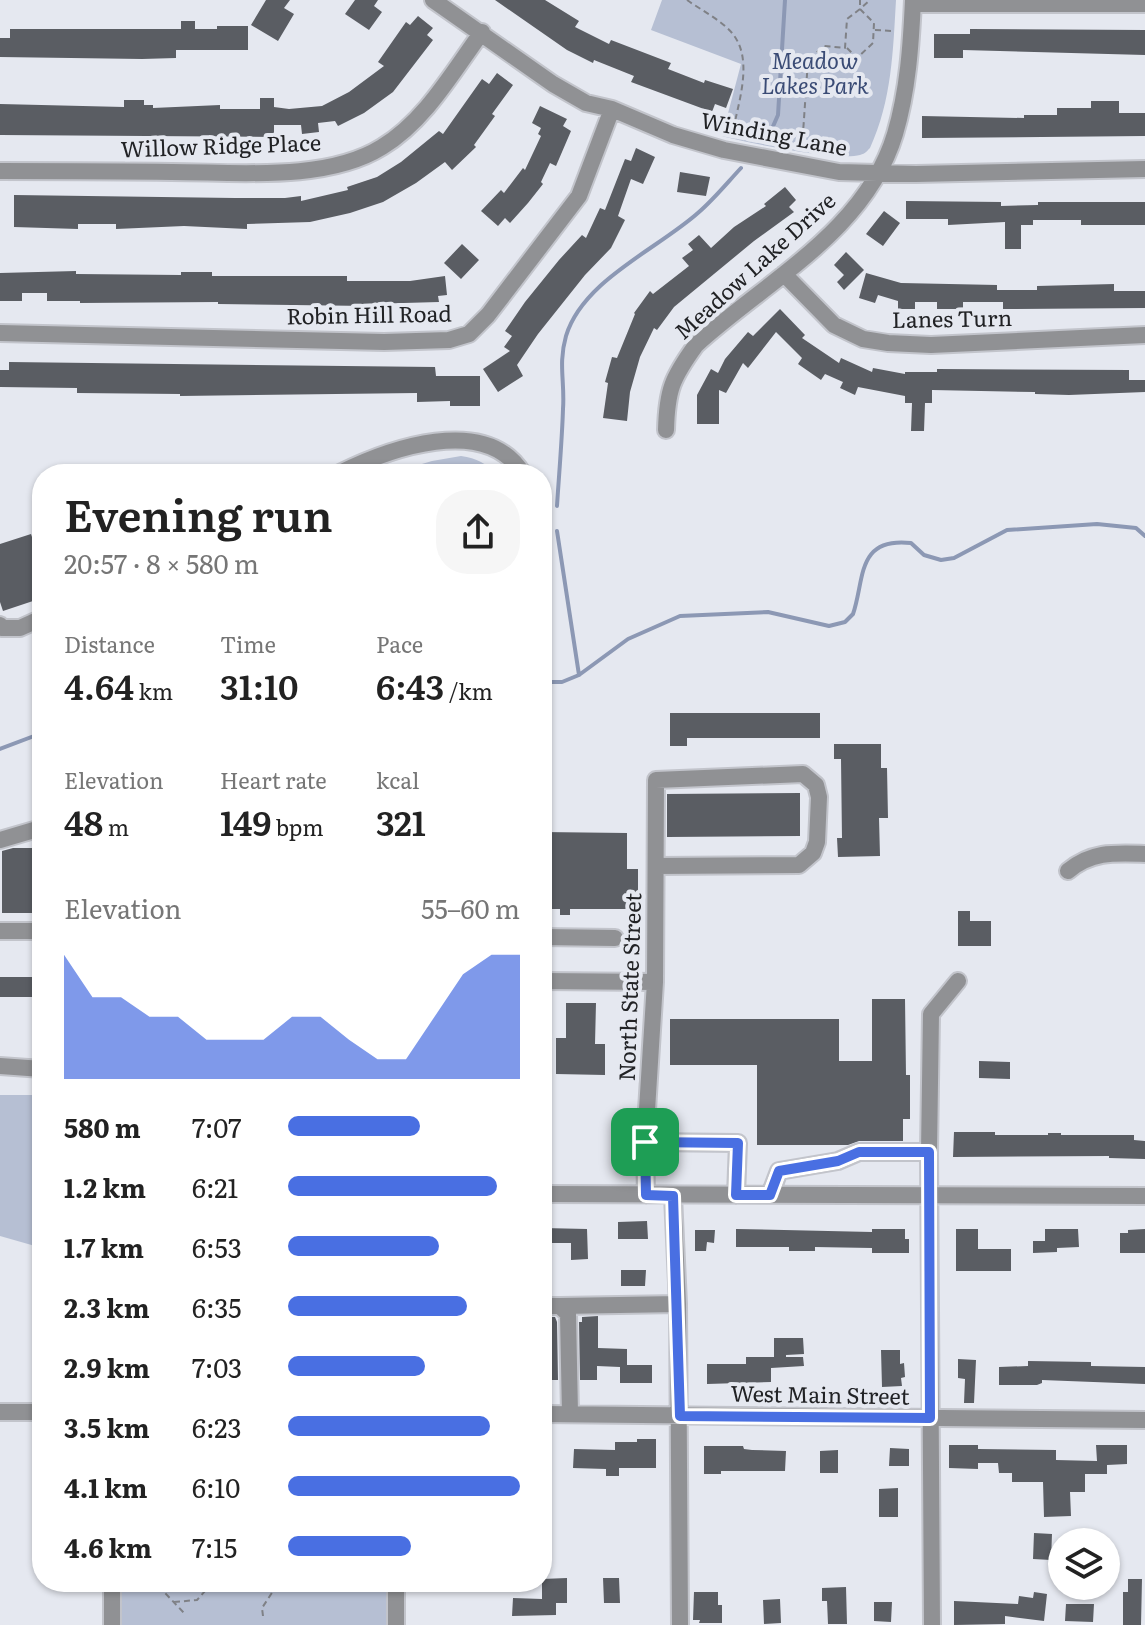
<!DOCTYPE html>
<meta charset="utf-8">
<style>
:root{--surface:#fff;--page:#f6f6f6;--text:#222;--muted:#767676;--accent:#496fe2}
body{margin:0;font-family:Literata,serif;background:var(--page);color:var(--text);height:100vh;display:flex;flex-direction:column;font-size:30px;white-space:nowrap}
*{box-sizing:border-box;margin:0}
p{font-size:26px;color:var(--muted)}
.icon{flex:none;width:44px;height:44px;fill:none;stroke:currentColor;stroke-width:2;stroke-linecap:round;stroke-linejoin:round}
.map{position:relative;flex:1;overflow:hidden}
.sheet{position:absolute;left:32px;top:464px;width:520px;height:1128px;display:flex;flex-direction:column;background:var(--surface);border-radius:32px;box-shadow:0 2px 6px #0004}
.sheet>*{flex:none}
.controls{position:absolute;left:1048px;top:1528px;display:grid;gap:16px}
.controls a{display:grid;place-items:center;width:72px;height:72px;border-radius:50%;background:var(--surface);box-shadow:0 2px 6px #0004;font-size:40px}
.pin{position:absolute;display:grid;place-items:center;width:68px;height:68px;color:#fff;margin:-34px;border-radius:16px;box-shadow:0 4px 12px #0006}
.round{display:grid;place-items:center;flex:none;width:84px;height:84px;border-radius:32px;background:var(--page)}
.overview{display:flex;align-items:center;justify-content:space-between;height:136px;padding:0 32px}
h1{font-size:44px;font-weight:600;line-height:60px}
.figures{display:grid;grid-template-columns:repeat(3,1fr);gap:12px;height:136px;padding:8px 32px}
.figures div{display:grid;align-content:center}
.figures b{font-size:34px;font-weight:600}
.figures small{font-size:22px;font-weight:400}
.figures p{font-size:22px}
.chart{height:224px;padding:16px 32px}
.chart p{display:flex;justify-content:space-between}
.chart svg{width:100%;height:144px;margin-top:8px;fill:var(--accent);opacity:.7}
ul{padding:0 32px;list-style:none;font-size:26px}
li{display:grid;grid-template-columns:128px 96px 1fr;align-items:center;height:60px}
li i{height:20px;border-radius:10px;background:var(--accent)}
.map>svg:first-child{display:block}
.green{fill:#b6bfd3}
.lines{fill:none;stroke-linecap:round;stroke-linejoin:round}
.stream{stroke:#8c98b4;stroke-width:4}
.building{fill:#5a5d63}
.minor-casing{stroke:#c2c4cb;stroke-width:20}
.path{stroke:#7f8186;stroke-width:2;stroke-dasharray:6 4;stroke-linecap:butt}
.minor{stroke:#909194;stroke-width:16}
.route-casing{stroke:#fff;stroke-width:16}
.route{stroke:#496fe2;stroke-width:10}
.labels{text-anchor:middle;stroke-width:8;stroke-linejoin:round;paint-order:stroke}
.park-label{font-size:22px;font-style:italic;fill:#3a4b75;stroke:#e5e8f0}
.street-label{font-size:22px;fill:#212225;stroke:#e5e8f0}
</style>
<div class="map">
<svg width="1145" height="1625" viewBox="0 0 1145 1625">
<rect width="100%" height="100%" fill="#e5e8f0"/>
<!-- green -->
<path class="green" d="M662 0H896C893 51 892 100 870 148 866 152 866 153 860 155 836 161 748 143 722 136L741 64 651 30Z
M461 456C477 458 486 464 498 474H388L432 461Z
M0 1095H42V1248L0 1236Z
M120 1582H388V1625H121Z"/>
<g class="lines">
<!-- stream -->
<path class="stream" d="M767 140 778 115 785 0
M557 506C559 474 562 441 563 409 565 382 558 364 566 336 583 280 658 249 699 212 714 199 727 183 741 168
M557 531 579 675
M542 682H562L579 675 628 639 680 616 768 612 829 626 845 622 853 614C865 579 856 537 911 543L924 555 941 560 954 558 1007 530 1097 524 1136 528 1145 536
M0 749 42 733"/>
</g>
<!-- building -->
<path class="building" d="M266 0H290L284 8 294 14 278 41 251 25Z
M355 0H378L374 6 382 12 369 30 345 14Z
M495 0H545L579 21 575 27 609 44 611 40 671 63 668 69 704 83 705 80 733 89 726 108 715 104 712 112 631 82 634 76 594 60 593 63 567 50Z
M418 16 433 28 427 35 433 40 393 92 364 113 338 126 335 121 318 123 319 132 302 134 301 125H274V137L0 135V104L124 107V100H144V105H153V108L220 105V109H260V98H274V107L289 109 322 106 349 92 384 66 378 62 406 22 410 25Z
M181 21H195V29H217V26H248V50H176V58L142 59 0 57V38H10V29H181Z
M970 29 1145 30V55L963 50V58H934V34H970Z
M497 73 513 85 492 114 495 116 474 145 476 147 452 170 445 162 416 183 383 202 350 213 310 222 247 224V229L184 226 116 229V224H78V229L14 227V195L235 198H285L301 196V201L348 190 347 187 377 177 401 162 439 131 443 134 482 79 489 84Z
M1091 101H1119V113H1145V136L922 138V116L1024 118V115H1057V108H1091Z
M540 106 567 119 563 126 571 131 556 166 550 163 541 182 543 184 528 203 510 223 505 218 498 226 481 211 501 190 504 193 523 168 525 170 541 136 538 134 541 128 532 123Z
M636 148 655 157 643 184 631 179 618 216 625 220 611 248 585 275 538 334 517 365 523 376 498 392 483 369 510 351 504 347 512 336 505 331 525 302 559 260 582 235 586 238 600 208 605 210 625 159 631 161Z
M680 172 710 177 706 196 677 192Z
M785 187 796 200 789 207 794 212 754 241 674 307 657 330 654 328 640 357 630 392 627 421 603 418 608 383 605 382 612 357 617 358 635 314 634 313 650 291 653 294 689 266 682 258 693 250 688 244 699 235 711 248 734 227 766 206 764 204Z
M906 201 1001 202V206L1038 205V202H1145V225H1081V220H1033V225H1021V249H1005V222L948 225V219H906Z
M884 211 900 223 883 246 866 234Z
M462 244 479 260 461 279 444 263Z
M846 252 864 270 844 290 837 282 844 275 834 265Z
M76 271V274L181 275V272H212V276H347V281H410L445 276 447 295 438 296 439 302 368 304V306L218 304V302L80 303V301H47V293H22V301H0V273Z
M866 273 901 283 997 285V290H1037V286L1114 284V291H1145V308L1003 309V302H963V309H937V302H915V309H898V301L878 295 875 303 859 298Z
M780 309 805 335 802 338 839 363 841 358 872 372 873 368 905 374V372H937V369L1129 370V380H1145V392L1069 395 1035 394V392L932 390V403H925L924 431H911L912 403H905V396L858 387 855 395 840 388 843 382 825 374 821 380 798 364 802 358 776 332 748 368 743 363 726 393 719 390V424H697V395L711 369 718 373 725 359 748 332 753 336Z
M9 362 435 367 436 376H480V406H450V401L417 402V393L180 396V394L77 393V388L0 387V370H9Z
M31 534 42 567V598L3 611 0 602V544Z
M670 713H820V738H687V746H670Z
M834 744H881V768H887L888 818H879L880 856 838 857 837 838H842L841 759H834Z
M800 793V836L667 837V794Z
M542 832 627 833V869H638V909H570V915H560V909H544L545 855H542Z
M13 848H42V913H2V851Z
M958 911H970V921H991V946H958Z
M0 977H42V997H0Z
M872 999H905L906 1075H910V1119H903V1141H859L848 1145H757V1065H670V1019H839V1061H872Z
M566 1003H596L595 1044H605V1075L556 1074V1038H566Z
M979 1061 1010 1062V1079L979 1078Z
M954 1132H995V1135H1048V1133H1061V1135H1134V1140L1145 1141V1159L1109 1158V1156L953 1157Z
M647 1221 648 1239H618V1222Z
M543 1228 587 1229 588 1259 571 1260V1243H543Z
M736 1229 872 1232V1229H905V1239H909V1253H872V1248L815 1247V1251H789V1247H736Z
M956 1229H978V1249H1011V1271H956Z
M1045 1229H1078L1079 1247 1057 1248V1252L1033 1253V1241H1045Z
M1145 1229V1253H1120V1233H1128V1230Z
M695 1230H715L714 1243 707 1242 706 1251H695Z
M621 1270H646L645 1286H621Z
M598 1316V1348L627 1349V1365H652V1383H620V1367L597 1366V1380H580L579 1322H582V1317Z
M542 1317H555L557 1322 558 1380H542Z
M774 1338H803L804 1354 786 1355V1357H803L804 1366 771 1368V1382L707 1384V1364H746V1357H774Z
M881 1350H900V1364L904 1363 905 1377 901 1378 902 1386 882 1387Z
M958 1359 976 1360 974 1403H964L965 1379 958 1378Z
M1028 1361 1091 1362V1366L1145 1367V1384L1042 1380V1383L1037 1385H999V1367L1028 1366Z
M637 1439H656V1468H619V1476H606V1469L573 1468 574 1449 615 1450V1442H637Z
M949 1445H978V1449L1056 1450V1460L1097 1461 1096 1445H1127V1464L1107 1465V1474H1085V1492H1070L1071 1516 1044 1517 1043 1482H1012V1473H999L998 1463H978V1469L949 1468Z
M704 1446H743L744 1449 752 1450 786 1451 785 1471H721V1474H704Z
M890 1448 909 1449V1466H889Z
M838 1450V1473H820V1451Z
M898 1488V1517H879V1489Z
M1034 1533 1052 1534 1051 1560 1033 1559Z
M567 1578V1603H556V1615L512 1616 513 1598 542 1599V1579Z
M603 1578H619L620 1603H604Z
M1128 1579H1142L1141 1625H1123V1592H1128Z
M846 1587 847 1624H828L827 1601H822V1588Z
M694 1592H718V1605H722V1623H699L700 1620H693Z
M1034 1592 1047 1594 1044 1621 1005 1616V1624L954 1625V1601L1018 1604 1019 1596 1033 1598Z
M780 1599 781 1623 764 1624 763 1600Z
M874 1602H892L891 1622 874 1621Z
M1066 1604H1094L1093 1622 1065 1621Z"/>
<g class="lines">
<defs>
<path id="minor" d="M433 0 553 84 586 103 612 109 673 135 724 150 839 172 916 174 1145 169
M913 4H1145
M0 171C57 171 114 171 172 172 236 172 326 182 382 147 425 121 452 73 482 32
M784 274 834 325 863 339 888 343 931 345 1145 335
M0 333 384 342 449 340 469 334 488 315 579 196 612 109
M666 430C667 390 672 378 696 345 766 281 866 231 895 134 908 90 911 45 913 0
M338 474C388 449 486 413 523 474
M0 625 2 628H20L42 618
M0 840 34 830 42 831
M1068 871C1092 851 1115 853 1145 854
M0 931H42
M542 937 615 938
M542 981 655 982
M0 1066 42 1069
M645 1142 738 1143 736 1195
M542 1194 1145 1196
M646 1195 645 1142 655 982 656 780 803 774 816 785 819 797 817 842 813 853 799 865 656 866
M770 1195 779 1171 838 1161 859 1152H929
M673 1196 678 1304 680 1625
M542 1306H560L568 1314 570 1414
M560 1306 678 1304
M0 1412H42
M542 1414 1145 1420
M112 1582V1625
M396 1625V1582
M932 1625 929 1152 931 1014 958 981"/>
</defs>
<!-- minor casing -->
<use href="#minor" class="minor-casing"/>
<!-- path -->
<path class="path" d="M687 0C701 10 721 20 732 33 755 60 737 106 732 136
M875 30 893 31
M847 48 857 58 873 43 874 23 860 9 870 0
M802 148 808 60 824 46 845 48 847 19 860 9V0
M149 1582 165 1593 185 1614
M174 1602 197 1600 213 1582
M263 1616 262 1608 279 1582"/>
<!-- minor -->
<use href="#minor" class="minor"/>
</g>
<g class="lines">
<defs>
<path id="route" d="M645 1142 738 1143 736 1195H770L779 1171 838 1161 859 1152H929L930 1418 680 1416 673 1196 646 1195Z"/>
</defs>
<!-- route casing -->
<use href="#route" class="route-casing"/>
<!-- route -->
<use href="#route" class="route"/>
</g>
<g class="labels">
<!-- park labels -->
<g class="park-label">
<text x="815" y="69">Meadow<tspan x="815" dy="25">Lakes Park</tspan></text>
</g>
<!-- street labels -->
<g class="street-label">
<text transform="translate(774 134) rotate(11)" y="8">Winding Lane</text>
<text transform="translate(221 146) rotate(-2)" y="8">Willow Ridge Place</text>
<text transform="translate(755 266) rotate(-42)" y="8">Meadow Lake Drive</text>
<text transform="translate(369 315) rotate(-1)" y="8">Robin Hill Road</text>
<text transform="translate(952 319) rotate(-1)" y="8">Lanes Turn</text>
<text transform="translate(630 987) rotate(-88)" y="8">North State Street</text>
<text transform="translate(820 1395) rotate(1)" y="8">West Main Street</text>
</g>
</g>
</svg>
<div class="controls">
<a><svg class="icon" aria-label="layers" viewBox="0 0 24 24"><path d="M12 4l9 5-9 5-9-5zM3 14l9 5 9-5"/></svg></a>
</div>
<div class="pin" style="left:645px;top:1142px;background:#1e9e55"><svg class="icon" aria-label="arrive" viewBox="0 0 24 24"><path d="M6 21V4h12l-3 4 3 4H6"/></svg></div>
<section class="sheet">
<div class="overview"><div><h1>Evening run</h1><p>20:57 · 8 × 580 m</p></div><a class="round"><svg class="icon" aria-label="share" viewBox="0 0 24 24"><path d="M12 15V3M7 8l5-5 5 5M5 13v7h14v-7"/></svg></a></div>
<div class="figures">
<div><p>Distance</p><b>4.64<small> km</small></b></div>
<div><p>Time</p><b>31:10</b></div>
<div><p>Pace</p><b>6:43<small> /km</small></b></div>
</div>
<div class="figures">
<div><p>Elevation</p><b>48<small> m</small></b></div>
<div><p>Heart rate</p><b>149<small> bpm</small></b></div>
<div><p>kcal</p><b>321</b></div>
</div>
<div class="chart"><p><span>Elevation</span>55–60 m</p>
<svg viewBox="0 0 160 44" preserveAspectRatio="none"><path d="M0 44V6L10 19L20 19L30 25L40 25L50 32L60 32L70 32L80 25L90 25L100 32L110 38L120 38L130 25L140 12L150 6L160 6V44z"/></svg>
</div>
<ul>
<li><b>580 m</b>7:07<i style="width:57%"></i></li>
<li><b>1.2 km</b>6:21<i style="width:90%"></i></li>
<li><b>1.7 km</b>6:53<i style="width:65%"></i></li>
<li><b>2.3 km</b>6:35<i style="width:77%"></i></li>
<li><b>2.9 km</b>7:03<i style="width:59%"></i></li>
<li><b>3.5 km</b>6:23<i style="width:87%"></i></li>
<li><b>4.1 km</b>6:10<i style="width:100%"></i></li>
<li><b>4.6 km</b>7:15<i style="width:53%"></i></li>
</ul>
</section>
</div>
